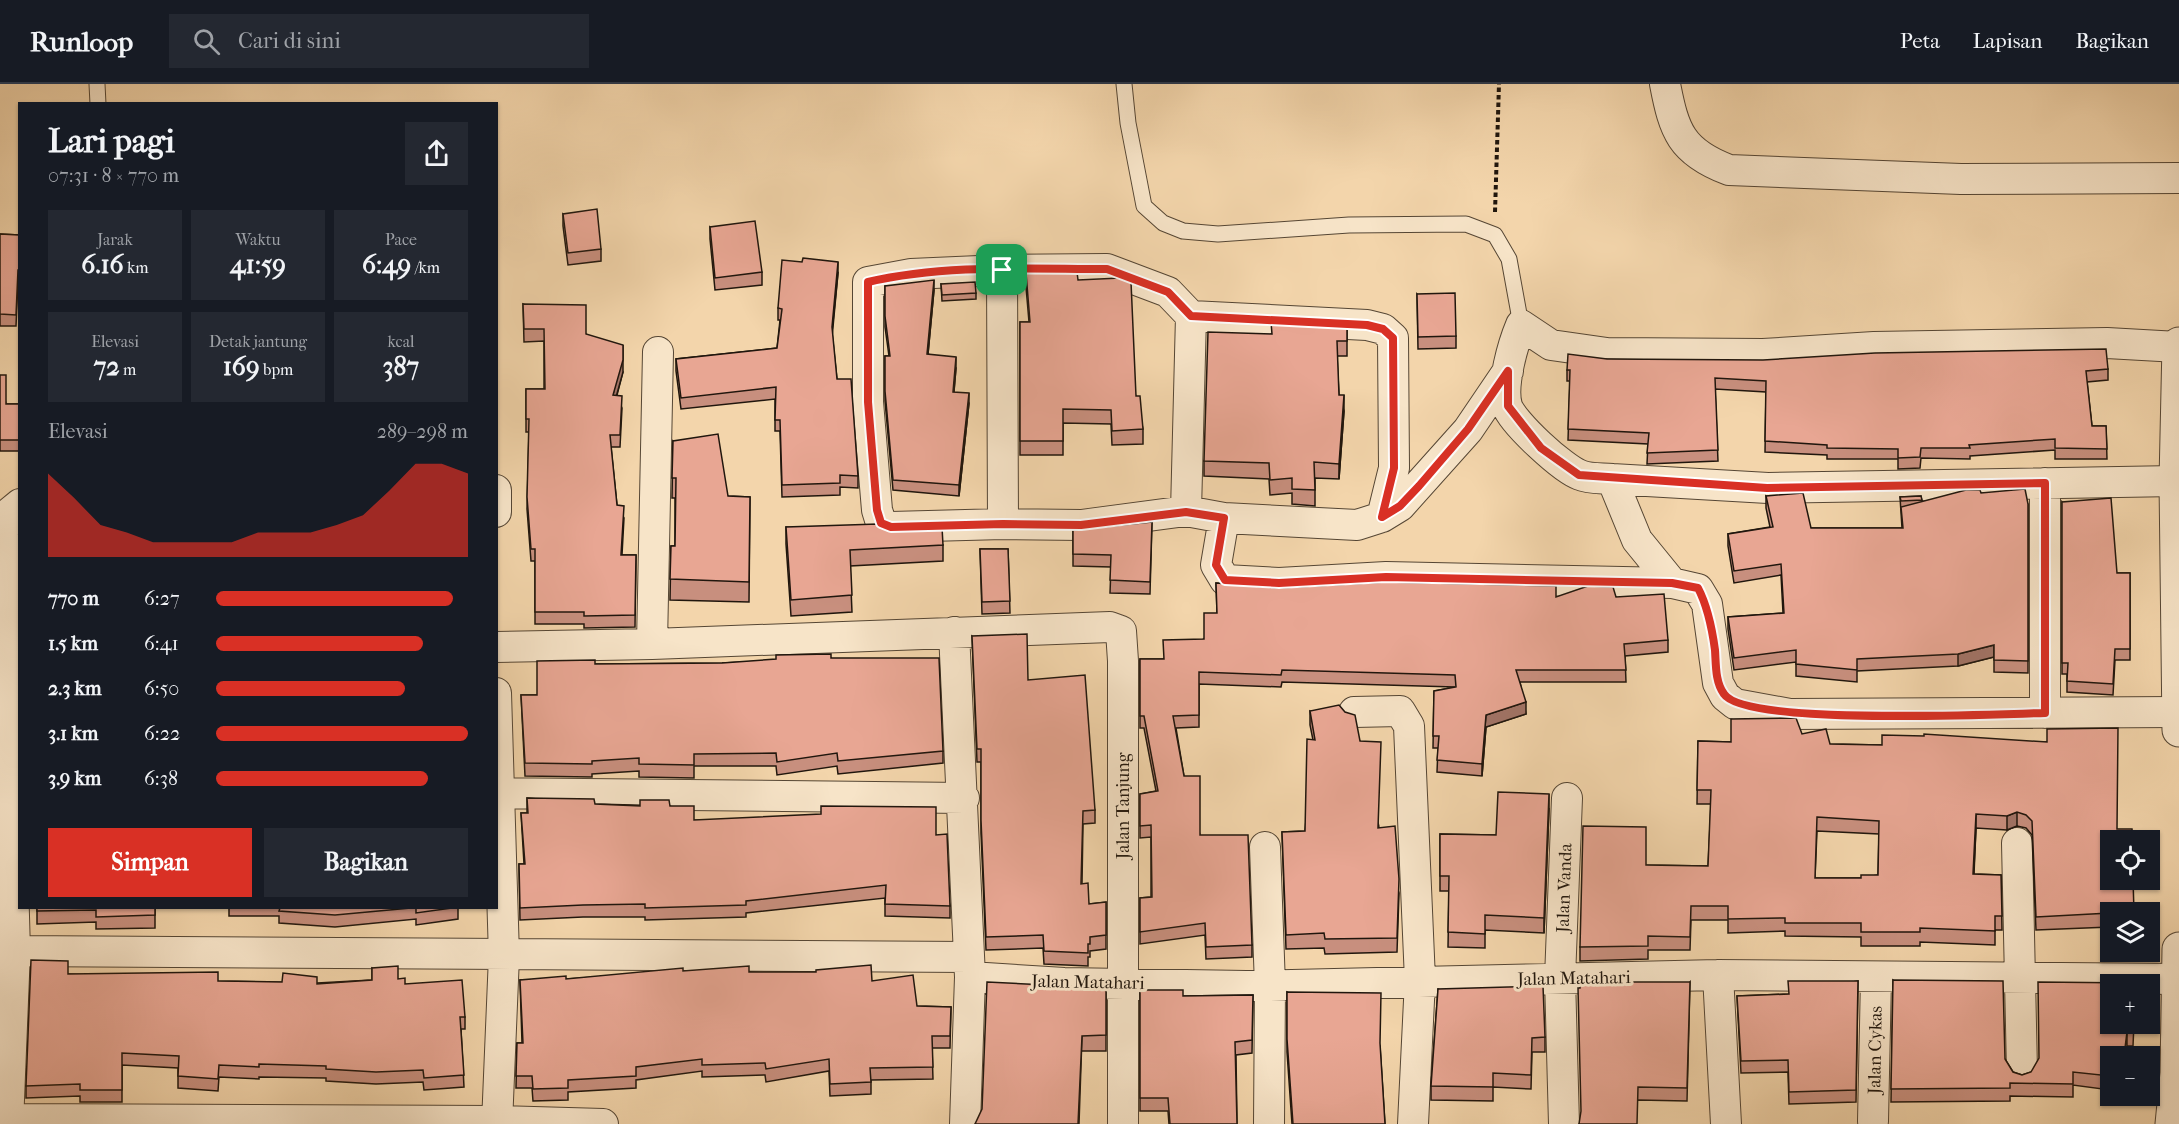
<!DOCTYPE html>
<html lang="id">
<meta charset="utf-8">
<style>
:root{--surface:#171b24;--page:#242831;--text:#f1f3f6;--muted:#9ea1a6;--line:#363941;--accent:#d93025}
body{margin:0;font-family:"IM FELL French Canon",serif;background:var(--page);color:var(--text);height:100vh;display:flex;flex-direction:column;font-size:22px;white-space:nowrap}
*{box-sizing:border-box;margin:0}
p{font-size:20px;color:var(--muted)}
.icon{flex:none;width:33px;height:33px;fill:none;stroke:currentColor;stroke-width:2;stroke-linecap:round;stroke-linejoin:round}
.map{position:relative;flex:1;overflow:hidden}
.panel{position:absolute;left:18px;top:18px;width:480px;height:807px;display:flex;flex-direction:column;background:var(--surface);border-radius:0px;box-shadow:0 2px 4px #0004}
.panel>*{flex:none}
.controls{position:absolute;left:2100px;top:746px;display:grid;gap:12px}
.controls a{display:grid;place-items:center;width:60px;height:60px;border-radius:0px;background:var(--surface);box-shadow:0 2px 4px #0004;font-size:30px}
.pin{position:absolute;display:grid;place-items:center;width:51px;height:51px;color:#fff;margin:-26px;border-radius:12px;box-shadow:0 3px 9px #0006}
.round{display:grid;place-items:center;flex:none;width:63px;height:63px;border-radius:0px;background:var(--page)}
.head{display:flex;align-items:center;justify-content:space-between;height:102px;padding:0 30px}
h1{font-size:33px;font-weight:700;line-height:45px}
.figures{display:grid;grid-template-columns:repeat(3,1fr);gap:9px;height:102px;padding:6px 30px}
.figures div{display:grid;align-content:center;border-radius:0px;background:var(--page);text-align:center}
.figures b{font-size:26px;font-weight:700}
.figures small{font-size:16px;font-weight:400}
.figures p{font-size:16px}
.chart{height:168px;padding:12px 30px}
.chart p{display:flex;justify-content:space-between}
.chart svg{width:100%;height:108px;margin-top:6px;fill:var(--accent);opacity:.7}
.action{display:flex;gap:12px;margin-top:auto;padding:12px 30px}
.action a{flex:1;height:69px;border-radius:0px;background:var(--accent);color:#fff;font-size:24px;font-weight:700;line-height:69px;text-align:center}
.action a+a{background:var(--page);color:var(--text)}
ul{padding:0 30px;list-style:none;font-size:20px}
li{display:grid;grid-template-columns:96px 72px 1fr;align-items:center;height:45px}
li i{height:15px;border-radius:8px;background:var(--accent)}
header{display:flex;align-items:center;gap:36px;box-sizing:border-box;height:84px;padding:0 30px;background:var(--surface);border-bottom:2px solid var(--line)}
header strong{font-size:28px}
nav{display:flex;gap:33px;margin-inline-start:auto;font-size:21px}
.search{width:420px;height:54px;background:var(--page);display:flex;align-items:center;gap:15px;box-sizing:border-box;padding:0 21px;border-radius:0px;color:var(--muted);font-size:22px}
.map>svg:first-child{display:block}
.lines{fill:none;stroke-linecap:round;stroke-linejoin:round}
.service-casing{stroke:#554634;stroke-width:17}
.minor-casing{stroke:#554634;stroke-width:32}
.tertiary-casing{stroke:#554634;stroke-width:35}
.path{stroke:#20160d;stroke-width:4;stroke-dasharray:4.5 3;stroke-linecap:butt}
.service{stroke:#f7e4c8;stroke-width:15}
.minor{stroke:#f7e4c8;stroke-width:30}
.tertiary{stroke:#f7e4c8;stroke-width:33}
.wall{fill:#c88f7e;stroke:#20160d;stroke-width:1.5;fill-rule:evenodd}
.shaded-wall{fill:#a27467;stroke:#20160d;stroke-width:1.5}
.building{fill:#e8a693;stroke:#20160d;stroke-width:1.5;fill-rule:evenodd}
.route-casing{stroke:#fff;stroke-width:12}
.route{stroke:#d93025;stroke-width:8}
.labels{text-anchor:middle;stroke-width:6;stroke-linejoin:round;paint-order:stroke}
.street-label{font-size:18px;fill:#20160d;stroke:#f7e4c8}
</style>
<header>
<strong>Runloop</strong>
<div class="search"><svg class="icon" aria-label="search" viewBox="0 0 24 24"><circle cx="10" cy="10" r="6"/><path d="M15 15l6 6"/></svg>Cari di sini</div>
<nav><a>Peta</a><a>Lapisan</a><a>Bagikan</a></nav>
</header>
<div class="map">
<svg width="2179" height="1040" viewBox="0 0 2179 1040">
<rect width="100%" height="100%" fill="#f3d5ab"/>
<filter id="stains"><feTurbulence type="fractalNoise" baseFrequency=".00333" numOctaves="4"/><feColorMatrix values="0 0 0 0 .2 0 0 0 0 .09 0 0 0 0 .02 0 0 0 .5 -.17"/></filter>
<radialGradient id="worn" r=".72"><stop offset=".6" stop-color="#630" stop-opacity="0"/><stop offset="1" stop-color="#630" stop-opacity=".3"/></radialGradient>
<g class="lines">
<defs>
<path id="service" d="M97 0 98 20
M1124 0 1128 39 1144 122 1163 139 1183 147 1218 150 1349 141 1466 140 1495 151 1509 175 1521 241"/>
<path id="minor" d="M1665 0C1674 47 1681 68 1729 86L1961 95 2179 94
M1002 186 1003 440
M1191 232 1367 241 1383 245 1393 254 1394 384 1382 433
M2178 263 2107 259 1874 263 1763 270 1607 269 1551 261 1521 241C1513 260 1501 301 1507 322 1513 339 1563 385 1580 391 1589 395 1602 394 1612 395L1637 456 1672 499 1698 505 1707 520 1718 599 1725 612 1735 620 1790 630 2178 628
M1612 395 1768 404 2176 397
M2045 399V629
M496 406V428
M1186 427 1191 232 1168 208 1107 185 1002 186 911 190 868 198V318L877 426 881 439 891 443 1003 440 1081 441 1186 427 1224 434 1216 481 1225 496 1279 499 1386 493 1672 499
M1224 434 1357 441 1382 433 1400 422 1468 346 1508 287
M954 548 970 893 965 1040
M652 560 658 268
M496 563 652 560 1110 543 1121 547 1123 577V1040
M496 609 504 872 497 1040
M1354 628 1400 627 1409 642 1420 896 1413 1040
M496 709 964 714
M2017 759 2022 987
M1265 763 1270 902 1269 1040
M15 867 969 873
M1718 891 1726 1040
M970 893 1064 899 1246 902 1718 891 2178 895
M1873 1037 1876 894
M0 1040 8 1035 497 1037 603 1040
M8 1040 15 867 3 448 9 429 20 420
M1564 1040 1560 894 1567 714"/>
<path id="tertiary" d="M2179 260 2176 397 2179 646
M2172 1040 2177 989 2179 865"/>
</defs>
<!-- service casing -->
<use href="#service" class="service-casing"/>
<!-- minor casing -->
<use href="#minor" class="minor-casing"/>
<!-- tertiary casing -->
<use href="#tertiary" class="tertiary-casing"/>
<!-- path -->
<path class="path" d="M1495 128 1499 0"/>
<!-- service -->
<use href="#service" class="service"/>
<!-- minor -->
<use href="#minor" class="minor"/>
<!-- tertiary -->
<use href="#tertiary" class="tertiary"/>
</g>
<!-- wall -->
<path class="wall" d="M563 130 601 165V177L568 181 563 142Z
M710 143 762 188V201L715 206 710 155Z
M0 150 19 151 20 198 18 197 16 242H0Z
M838 189 832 248 837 295 858 392V404L840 403V411L782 413 780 347H775V315L681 325 676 287V275L777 264 780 236H778V224Z
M1026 189 1078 196 1136 312 1143 345V360L1112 361 1111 340 1063 339V371H1020V238H1029L1026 203Z
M941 200 976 209V215L942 217Z
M885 202 934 206 928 270 956 284 954 308 969 319 959 412 893 406 885 317V272H889L885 243Z
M1417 210 1456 252V264L1418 265Z
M523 220 586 250 623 288 617 311 622 324 620 363H611L617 421 624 434 622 471H636L635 543 584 544V540H535V477H531L527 425 529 348H526V305H544V257L524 258Z
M1347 242V272H1337L1339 311 1344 327 1339 395 1315 394V422L1292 420V409L1270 411 1269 395 1204 392V377L1271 250Z
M1607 275 2108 285V296L2087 298 2092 342H2106L2107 375H2055V366L1970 372V375L1921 374 1920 384 1898 385V375H1827V371L1765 368 1766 308 1715 305 1718 377 1647 380 1648 360 1568 356 1570 297H1567V286Z
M0 291 6 320H20V367H0Z
M673 357 728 412 750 413 749 518 670 516 671 462H675V414H672Z
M1981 409 2028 420V589L1994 588V573L1958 582 1857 587V598L1796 592V578L1734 586 1728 545V533L1783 529 1781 491 1734 499 1728 462V450L1770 443 1766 424V412L1811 444H1902L1900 413 1921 412 1922 418Z
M2062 418 2117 489H2130V576H2115L2113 611 2067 608V590H2062Z
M1152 438 1150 510 1110 509 1111 483 1073 482V446Z
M786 443 943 461V477L850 482 852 528 791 532 786 460Z
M980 465H1008L1010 529 982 530Z
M1216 499 1278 504 1556 513H1616L1668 556V568L1625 572 1626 598H1520L1526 630 1486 643 1482 692 1437 688 1438 664H1433L1434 607 1455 603 1282 598 1281 603 1199 600V643L1176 644 1184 692 1200 751 1252 861V873L1206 875 1205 851 1140 860V814L1151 813V753L1140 754V710L1156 707 1144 644H1140V575H1163L1204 555 1217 529Z
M972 552 1028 596 1095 726V739L1083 740 1082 800 1089 820 1106 818V865L1090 867V873H1088V882L1044 880 1043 864 986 866 981 749V678H977Z
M831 574 943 667V679L838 690 837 682 777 691 776 682H694V694L639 693V687L592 690V693L525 692 521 611H537L595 580 722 579Z
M1310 627 1360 657 1379 743 1399 809 1397 868 1325 870 1324 864 1286 865 1282 748 1305 747 1313 656 1310 641Z
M1802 650 1830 660 1882 661 2047 658 2110 828V843L2036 846 2032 751 2026 744 2017 742 2007 746 1976 744 1974 790 2001 791 2002 846H1995V861L1920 858V862H1861V853L1785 852V847L1728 849V836H1691L1690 866H1648V875L1580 877V863L1646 781 1708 782 1711 720H1697L1698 657 1731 658ZM1817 747 1879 750 1878 791 1861 794H1815Z
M527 714 595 720 670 722 694 736 936 751 950 822V834L885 832V814L746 829V833L645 836V833H583L520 836 519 780H524L521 729H527Z
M1549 725 1544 849 1485 846V864L1448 863 1449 807H1440V750L1496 751Z
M37 824H170H155V844L96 845V838L37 840Z
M229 824H458V835L416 841V835L335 843 279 839V832H229Z
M372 884 398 895 405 900 465 933V945H461L464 1003 424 1006 423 998 376 1000 326 997V994L259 993V995L219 993 218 1007 178 1004V984L122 981V1018H80V1012L26 1014V1002L68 890 218 897 317 899 372 896Z
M683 887 749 888 872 897 917 922 951 923 950 964H932L933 995 871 996V1010L830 1012 829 987 766 998 765 991 702 993V987L636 996V1004L568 1008V1016L533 1017 532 1004H516L517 959H522L520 896 566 895Z
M1893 896 2005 975 2013 988 2022 991 2031 988 2134 939 2133 962H2127L2110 972V1006L2073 1001V1013L2010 1012V1017L1891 1018Z
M1858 897 1856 1018 1789 1020 1788 988 1741 989 1737 912 1788 910Z
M1690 898 1687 1017 1638 1016 1579 1040Z
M1106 904V967H1082L975 1040Z
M1438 905 1545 953V968H1532L1531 1005 1493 1003V1017L1431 1016V1002Z
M1140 906 1183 912 1253 911 1252 969 1236 971 1237 1040H1169L1168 1027H1140Z
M1287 908 1380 962 1385 1040H1292L1287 968Z"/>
<!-- shaded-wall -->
<path class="shaded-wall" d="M838 178V189L832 254V243Z
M934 196V206L927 281V270Z
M623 261V288L613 324V311Z
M956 273V284L953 318V308Z
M969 309V319L959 412V401Z
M1344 311V327L1339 395V380Z
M1994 561V573L1958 582V570Z
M1526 618V630L1486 643 1482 692V680L1486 631Z
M1549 710V725L1544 849V834Z
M2017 728V742L2007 746V732Z
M1976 730V744L1973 804V790Z
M2127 948V962L2125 972H2124Z
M1082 952 1079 1040H1078Z"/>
<!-- building -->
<path class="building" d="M597 125 601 165 568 169 563 130Z
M755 137 762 188 715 194 710 143Z
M0 150 19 151 20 186H18L16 231 0 230Z
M803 174 838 178 832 243 837 295H851L858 392 840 391V399L782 401 780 336H775L776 303 681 314 676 275 777 264 782 225 778 224 782 176 802 178Z
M1077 188 1078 196 1120 194 1131 198 1136 312H1140L1143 345 1112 347 1111 326 1063 325V357H1020V238H1030L1026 189Z
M934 196 927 270 956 273 953 308 969 309 959 401 893 396 885 307V272H890L885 232V202Z
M975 198 976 209 942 211 941 200Z
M1455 209 1456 252 1418 253 1417 210Z
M523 220 586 221V250L623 261V276L613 311 622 312 620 351H610L617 421 624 422 621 471H636L635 531 584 532V528H535V465H531L527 413 529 335H526V305H545L544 245H524Z
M1271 238 1347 242V257H1337L1339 311H1344L1339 380 1314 378 1315 406 1292 405V394L1270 396 1269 379 1204 377 1208 248 1272 250Z
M2106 265 2108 285 2086 287 2092 342H2106L2107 365 2055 364V355L1969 361 1970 364H1921L1920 373 1898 374V365L1827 364V361L1765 357 1766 297 1715 294 1718 366 1647 369 1649 349 1568 345 1570 286H1567L1568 270 1607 275 1763 276 1875 269Z
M0 291H6V320H20V356H0Z
M718 350 728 412 750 413 749 498 670 495 671 462H675L676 394H672L673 357Z
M2025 405 2028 420V577L1994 576V561L1958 570 1857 575V586L1796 580V566L1734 574 1728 533 1784 529 1781 480 1734 487 1728 450 1773 443 1766 412 1803 409 1811 444H1903L1901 423 1966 406H1980L1981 409Z
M1921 412 1922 416 1901 417 1900 413Z
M2111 414 2117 489H2130V565H2115L2113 600 2067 597 2068 579H2062V418Z
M1152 438 1150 498 1110 496 1111 471 1073 470V446Z
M878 440 891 444 942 443 943 461 850 466 852 511 791 516 786 443Z
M980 465H1008L1010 517 982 518Z
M1386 498 1556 502V513L1588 502 1613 503 1616 513 1664 510 1668 556 1624 560 1626 586H1516L1526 618 1486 631 1482 680 1437 676 1439 652H1433L1434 607 1456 603 1455 591 1282 586 1281 591 1199 588V631L1173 632 1184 692H1200V751H1248L1252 861 1206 863 1205 839 1140 848V814L1152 813 1151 741 1140 742V710L1158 707 1144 632H1140V575H1164L1163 556 1204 555V529H1217L1216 499 1278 504Z
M1027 550 1028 596 1085 591 1095 726 1083 727 1081 800 1088 799 1089 820 1106 818V851L1090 853V860H1088V869L1044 867 1043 851 986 853 981 736V665H977L972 552Z
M831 570V574H939L943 667 838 677 837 669 777 678 776 669 694 670V681L639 680V674L592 677V680L525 679 521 611H537V577L595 576V580L722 579 776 575V571Z
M1339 621 1345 628 1355 631 1360 657 1381 658 1378 744 1395 742 1399 795 1397 854 1325 855 1324 849 1286 851 1282 748 1305 747 1307 655 1315 656 1310 627Z
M1796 634 1802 650 1826 645 1830 660 1882 661V651L1924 652V650L2047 658V645L2118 644 2117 745H2132L2133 756H2110V795H2133L2134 828H2110V829L2036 833 2032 737 2026 731 2017 728 2007 732 1976 730 1973 790 2001 791 2002 832H1995V847L1920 844V848H1861V839H1785V834L1728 835V822H1691L1690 853 1648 852V862L1580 863 1583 742 1646 743V781L1708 782 1711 706H1697L1698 657 1731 658V635ZM1817 733 1879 737 1878 791H1861V794H1815Z
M1498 708 1549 710 1544 834 1485 831V850L1448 848 1449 792H1440V750L1496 751Z
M527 714 594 715 595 720 640 722V716H669L670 722H694V736L821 730V722L936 723V751L947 750 950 822 885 820 886 801 746 817V821L645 824V820L583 821 520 824 519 780H525L521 729H528Z
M37 824H155V831L96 833V826L37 827Z
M280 824H411L335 831 279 827Z
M416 824H452L416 829Z
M31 876 68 877V890L218 888V897L282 898 283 889 317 893V900L372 896V884L398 882V895L405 894V900L462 896 465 933H460L464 991 424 994 423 986 376 988 326 985V982L259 980V983L219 981 218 995 178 992 179 972 122 969V1006H80V1000L26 1002Z
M871 881 872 897 913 891 917 922 951 923 950 952H932L933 983 870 984 871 998 830 1000 829 975 766 985 765 979 702 981V975L636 983V992L568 996V1004L533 1005 532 992H516L517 959H523L520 896 566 892V895L683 884V887L749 882V888H816V886Z
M1893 896 2003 897 2005 975 2013 988 2022 991 2031 988 2039 974 2038 898 2135 899V900H2110V939H2134L2133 948H2127L2124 972H2110V992L2073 988V1000L2010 999V1004L1891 1005Z
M1788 897H1858L1856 1006 1789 1008 1788 976 1741 977 1737 912 1789 910Z
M987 898 1106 904V951L1082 952 1078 1040H975L982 1025Z
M1580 898H1690L1687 1004 1638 1003 1637 1040H1579L1581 1027 1578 904H1580Z
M1543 902 1545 953 1532 954 1531 991 1493 989V1003L1431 1002 1438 905Z
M1140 906H1183V912L1253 911 1252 956 1235 958 1237 1040H1170L1168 1014H1140Z
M1287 908 1381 909 1380 959 1385 1040H1293L1287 955Z"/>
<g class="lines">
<defs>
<path id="route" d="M1107 185 1168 208 1191 232 1367 241 1383 245 1393 254 1394 384 1382 433 1400 422 1419 402 1468 345 1508 287V322L1541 364 1579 391 1767 404 2045 399V629C1998 630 1745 642 1724 610 1715 598 1716 580 1715 566 1712 544 1708 523 1698 504L1672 499 1386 493 1279 499 1225 496 1216 481 1224 434 1186 428 1081 441 1003 440 891 443 881 439 877 426 868 318V198C945 180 1029 185 1107 185Z"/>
</defs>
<!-- route casing -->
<use href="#route" class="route-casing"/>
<!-- route -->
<use href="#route" class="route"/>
</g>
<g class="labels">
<!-- street labels -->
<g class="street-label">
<text transform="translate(1123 722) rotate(-90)" y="6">Jalan Tanjung</text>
<text transform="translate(1564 804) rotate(-88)" y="6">Jalan Vanda</text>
<text transform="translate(1574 894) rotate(-1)" y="6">Jalan Matahari</text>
<text transform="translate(1088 898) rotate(1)" y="6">Jalan Matahari</text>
<text transform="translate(1875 966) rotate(-89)" y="6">Jalan Cykas</text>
</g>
</g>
<rect width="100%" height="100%" filter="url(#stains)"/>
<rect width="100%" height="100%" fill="url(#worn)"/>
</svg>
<div class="controls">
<a><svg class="icon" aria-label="locate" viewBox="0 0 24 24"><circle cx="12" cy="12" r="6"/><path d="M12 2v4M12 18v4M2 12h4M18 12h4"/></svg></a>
<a><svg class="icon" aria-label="layers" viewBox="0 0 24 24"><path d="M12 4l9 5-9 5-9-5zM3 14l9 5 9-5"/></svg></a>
<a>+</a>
<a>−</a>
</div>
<div class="pin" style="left:1002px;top:186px;background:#1e9e55"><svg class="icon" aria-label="arrive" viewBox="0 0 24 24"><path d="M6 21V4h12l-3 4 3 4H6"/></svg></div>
<section class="panel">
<div class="head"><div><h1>Lari pagi</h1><p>07:31 · 8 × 770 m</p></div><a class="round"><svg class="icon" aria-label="share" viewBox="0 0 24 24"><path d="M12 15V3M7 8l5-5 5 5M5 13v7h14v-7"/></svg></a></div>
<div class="figures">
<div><p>Jarak</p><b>6.16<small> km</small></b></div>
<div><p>Waktu</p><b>41:59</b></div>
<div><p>Pace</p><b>6:49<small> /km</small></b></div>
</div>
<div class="figures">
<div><p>Elevasi</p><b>72<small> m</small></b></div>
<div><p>Detak jantung</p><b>169<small> bpm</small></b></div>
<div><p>kcal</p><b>387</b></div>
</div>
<div class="chart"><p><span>Elevasi</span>289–298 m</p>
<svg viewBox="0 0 160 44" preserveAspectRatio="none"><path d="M0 44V10L10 20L20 31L30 34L40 38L50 38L60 38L70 38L80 34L90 34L100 34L110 31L120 27L130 17L140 6L150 6L160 10V44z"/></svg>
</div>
<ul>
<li><b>770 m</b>6:27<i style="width:94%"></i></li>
<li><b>1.5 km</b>6:41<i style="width:82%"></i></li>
<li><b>2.3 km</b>6:50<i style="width:75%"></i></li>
<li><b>3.1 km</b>6:22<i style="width:100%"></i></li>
<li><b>3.9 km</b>6:38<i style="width:84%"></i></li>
</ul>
<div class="action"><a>Simpan</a><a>Bagikan</a></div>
</section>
</div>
